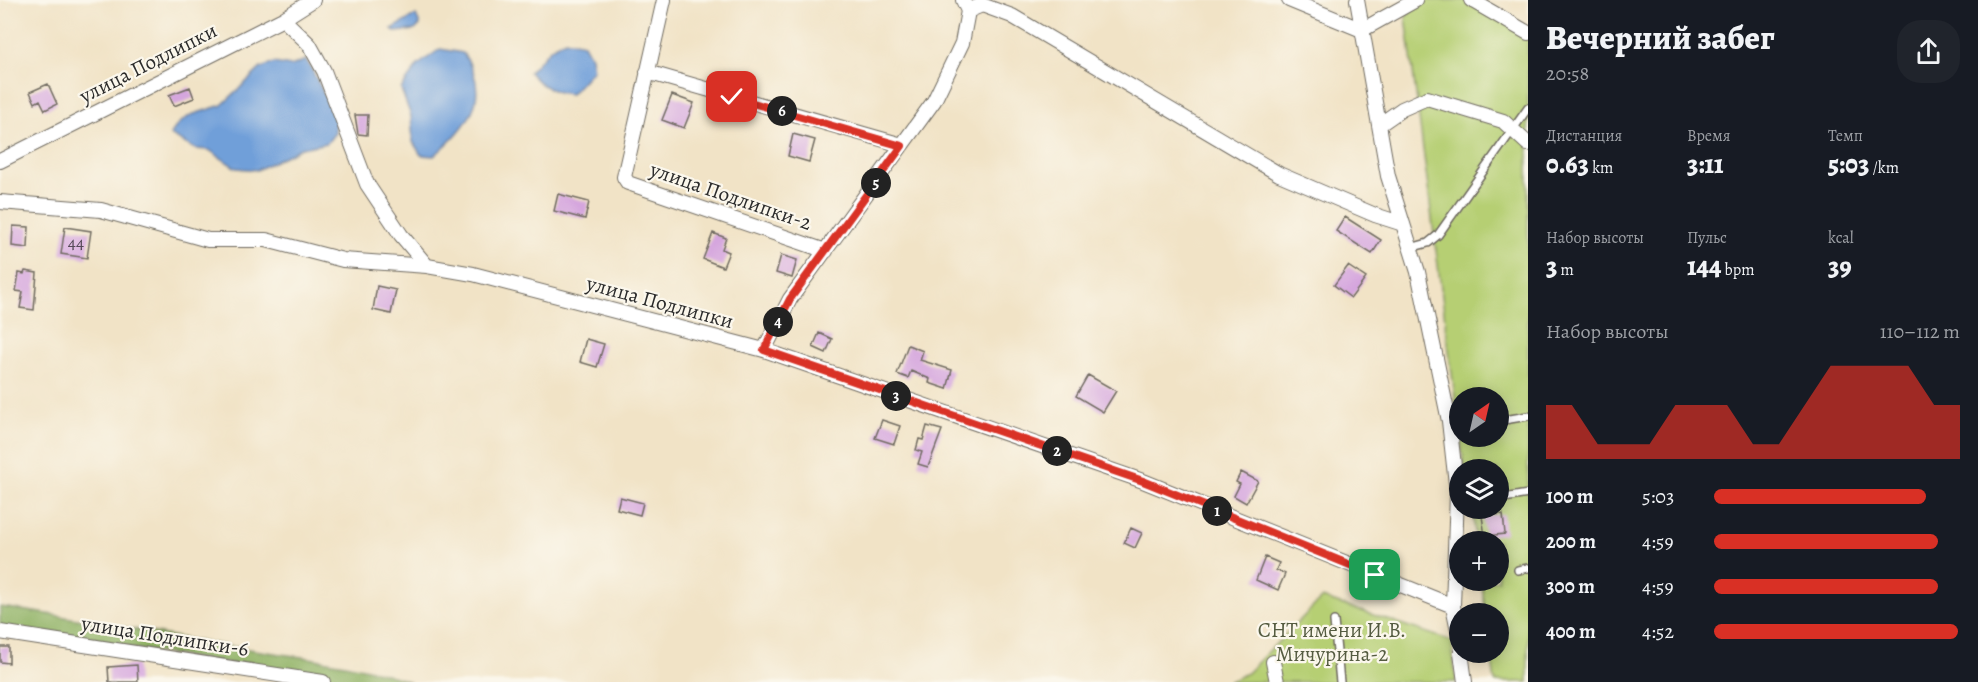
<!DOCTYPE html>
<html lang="ru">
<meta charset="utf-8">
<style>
:root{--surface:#171b24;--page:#20242c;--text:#f1f3f6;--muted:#9ea1a6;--accent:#d93025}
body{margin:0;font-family:Alegreya,serif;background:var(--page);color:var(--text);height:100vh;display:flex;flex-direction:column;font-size:22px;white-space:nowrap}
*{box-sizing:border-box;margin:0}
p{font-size:20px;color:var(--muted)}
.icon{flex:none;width:33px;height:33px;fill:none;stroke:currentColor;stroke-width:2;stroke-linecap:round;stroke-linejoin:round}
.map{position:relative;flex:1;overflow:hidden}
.drawer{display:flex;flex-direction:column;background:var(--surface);width:450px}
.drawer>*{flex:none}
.needle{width:39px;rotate:34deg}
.fabs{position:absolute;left:1449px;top:387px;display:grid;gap:12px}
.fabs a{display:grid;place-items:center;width:60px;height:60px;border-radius:50%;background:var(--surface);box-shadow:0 3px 15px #0003;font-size:30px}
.pin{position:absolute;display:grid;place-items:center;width:51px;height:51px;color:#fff;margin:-26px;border-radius:12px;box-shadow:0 3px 9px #0006}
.km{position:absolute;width:30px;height:30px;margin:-15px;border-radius:50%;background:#222;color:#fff;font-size:16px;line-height:30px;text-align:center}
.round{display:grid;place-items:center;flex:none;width:63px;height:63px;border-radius:24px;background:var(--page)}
.headline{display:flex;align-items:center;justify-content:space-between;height:102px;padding:0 18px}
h1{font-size:33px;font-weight:800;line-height:45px}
.figures{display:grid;grid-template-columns:repeat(3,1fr);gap:9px;height:102px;padding:6px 18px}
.figures div{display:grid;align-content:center}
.figures b{font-size:26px;font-weight:800}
.figures small{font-size:16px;font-weight:400}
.figures p{font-size:16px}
.chart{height:168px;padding:12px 18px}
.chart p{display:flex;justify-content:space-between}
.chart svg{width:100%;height:108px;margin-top:6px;fill:var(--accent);opacity:.7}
ul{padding:0 18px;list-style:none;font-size:20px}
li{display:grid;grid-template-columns:96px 72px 1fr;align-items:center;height:45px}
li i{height:15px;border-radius:8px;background:var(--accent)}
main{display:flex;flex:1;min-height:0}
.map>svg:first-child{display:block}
.green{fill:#b6cf73;stroke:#707d4f;stroke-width:1.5}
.forest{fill:#90b265;stroke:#5e6e48;stroke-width:1.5}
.water{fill:#6f9fd9;stroke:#4d6582;stroke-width:1.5}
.building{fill:#d5a6de}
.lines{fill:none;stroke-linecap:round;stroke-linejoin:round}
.lane-casing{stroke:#706b61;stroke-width:10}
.street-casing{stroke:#706b61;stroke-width:16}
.lane{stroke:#fff;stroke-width:7}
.street{stroke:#fff;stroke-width:14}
.route-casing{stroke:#fff;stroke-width:12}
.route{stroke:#d93025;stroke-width:8}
.labels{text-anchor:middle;stroke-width:4.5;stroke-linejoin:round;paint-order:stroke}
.number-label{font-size:18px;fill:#564a58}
.street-label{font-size:21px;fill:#2b2b2b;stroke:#fbf7ec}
.park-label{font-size:21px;fill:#555c41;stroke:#fbf7ec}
</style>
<main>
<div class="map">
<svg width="1528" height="682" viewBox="0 0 1528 682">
<rect width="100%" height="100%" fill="#fbf7ec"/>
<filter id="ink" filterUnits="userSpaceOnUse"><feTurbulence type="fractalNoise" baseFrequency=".0167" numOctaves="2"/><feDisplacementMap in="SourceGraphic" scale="12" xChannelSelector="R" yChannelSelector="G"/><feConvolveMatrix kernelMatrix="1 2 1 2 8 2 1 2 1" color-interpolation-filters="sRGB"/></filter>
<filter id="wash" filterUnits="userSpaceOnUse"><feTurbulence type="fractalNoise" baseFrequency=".008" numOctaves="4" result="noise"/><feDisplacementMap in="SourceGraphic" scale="24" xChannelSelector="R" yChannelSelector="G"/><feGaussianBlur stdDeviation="1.35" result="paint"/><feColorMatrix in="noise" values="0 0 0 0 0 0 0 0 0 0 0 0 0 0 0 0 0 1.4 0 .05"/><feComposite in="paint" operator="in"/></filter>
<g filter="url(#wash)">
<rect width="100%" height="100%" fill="#f1e3c6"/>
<!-- green -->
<path class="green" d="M1416 0H1471L1528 33V682H1495L1491 653 1498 652V614L1486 613 1481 581 1498 580V542L1476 541 1472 509 1498 508V470L1465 469 1460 437 1498 436V398H1460V436L1406 17Z
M1322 598 1452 641 1456 682H1228L1247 673Z"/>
<!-- forest -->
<path class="forest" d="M0 607C83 618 165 636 248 649 303 658 358 662 410 682H350L0 628Z"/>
<!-- water -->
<path class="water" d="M416 15 420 25 415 30 396 32 392 29Z
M565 40 584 44 591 57 593 70 571 94C553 93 540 86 529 72L551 48Z
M440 49 463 53C494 97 468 126 434 156L421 155 413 142 411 116 401 89 418 65Z
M306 60C309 63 333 111 335 119 336 123 335 129 335 133L327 143 301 148 257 170 236 168 209 150 195 149 170 135 178 124 191 115 222 105 261 68 274 63 291 66Z"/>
<g id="blocks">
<!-- building -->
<path class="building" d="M48 84 57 104 45 110 40 100 35 103 30 92Z
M190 87 194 98 174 106 169 95Z
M672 95 694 103 684 128 662 120Z
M355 115H368L367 135 358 134Z
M793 134 815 140 809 162 788 156Z
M558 194 589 202 585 219 554 211Z
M1345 217 1381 240 1372 254 1336 231Z
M13 226 29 227 28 248 12 246Z
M65 227 91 231 87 258 61 254Z
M713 233 726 238 722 249 729 252 723 267 703 259Z
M781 255 797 260 792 278 776 273Z
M1348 266 1366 278 1351 298 1334 285Z
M25 271 37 273 34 310 20 308 23 292 16 291 19 273 24 274Z
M377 286 396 290 391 314 373 310Z
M819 333 832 339 826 353 813 347Z
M586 339 604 344 597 367 580 362Z
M908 345 923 351 920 360 952 370 947 389 929 383 930 379 911 371 908 378 897 374Z
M1088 375 1116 391 1103 412 1076 396Z
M882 420 900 426 894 444 875 438Z
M927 426 942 430 928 467 918 464 922 452 916 450 919 439 923 440Z
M1241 472 1258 481 1246 503 1234 496 1240 484 1236 482Z
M620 497 643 503 640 515 617 509Z
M1503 514 1505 534 1485 536 1482 516Z
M1131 528 1142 533 1135 548 1124 543Z
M1265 557 1279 563 1276 570 1285 574 1278 590 1256 580Z
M0 647H9V663L0 662Z
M137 665 138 682H109L108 667Z"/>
</g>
</g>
<g filter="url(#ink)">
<use href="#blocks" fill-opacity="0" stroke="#706b61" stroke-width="1.5"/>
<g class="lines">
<defs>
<path id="lane" d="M1410 248 1428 243 1438 235 1528 108
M1498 421 1528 416
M1498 499 1528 494
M1518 570 1528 568
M1334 621 1340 682"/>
<path id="street" d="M664 0 624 177 628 183 826 251
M1289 0 1362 30
M1357 0 1388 176 1418 272 1449 421 1457 493 1453 606 1460 640
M1471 0 1528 33
M968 11 982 5 1012 16 1279 174 1375 215 1403 224
M283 19 309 44 324 71 367 184 401 235 427 266
M1362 30 1416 0
M647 72 902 145
M1379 125 1402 109 1427 98 1503 121 1528 144
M0 161 283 19 313 0
M0 202 101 210 208 240H266L343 260 427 266 473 274 764 350 1143 481 1453 606
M764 350 790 299 934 101 962 43 968 11 963 0
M0 632 323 682
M1461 652 1465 682
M1273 662 1277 682"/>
</defs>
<!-- lane casing -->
<use href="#lane" class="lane-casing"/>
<!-- street casing -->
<use href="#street" class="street-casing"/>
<!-- lane -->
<use href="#lane" class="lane"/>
<!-- street -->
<use href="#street" class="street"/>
</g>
</g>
<g class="lines" filter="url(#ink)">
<defs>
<path id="route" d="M732 97 902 146 790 299 764 350 1143 481 1375 575"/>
</defs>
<!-- route casing -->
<use href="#route" class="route-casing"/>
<!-- route -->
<use href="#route" class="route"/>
</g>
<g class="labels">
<!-- number labels -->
<g class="number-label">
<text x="76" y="248">44</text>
</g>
<!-- street labels -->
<g class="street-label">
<text transform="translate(148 63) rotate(-27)" y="7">улица Подлипки</text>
<text transform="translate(731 196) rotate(19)" y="7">улица Подлипки-2</text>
<text transform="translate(660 302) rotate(15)" y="7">улица Подлипки</text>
<text transform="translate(165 636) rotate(9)" y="7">улица Подлипки-6</text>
</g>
<!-- park labels -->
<g class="park-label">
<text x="1332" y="637">СНТ имени И.В.<tspan x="1332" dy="24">Мичурина-2</tspan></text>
</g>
</g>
</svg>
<div class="fabs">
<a><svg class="needle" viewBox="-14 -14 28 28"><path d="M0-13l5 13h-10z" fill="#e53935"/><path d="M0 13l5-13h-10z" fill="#9ea1a6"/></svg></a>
<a><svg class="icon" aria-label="layers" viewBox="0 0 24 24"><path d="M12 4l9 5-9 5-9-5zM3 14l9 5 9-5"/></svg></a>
<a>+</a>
<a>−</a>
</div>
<div class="pin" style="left:1375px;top:575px;background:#1e9e55"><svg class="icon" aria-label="arrive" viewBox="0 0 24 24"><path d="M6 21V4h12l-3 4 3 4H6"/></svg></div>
<div class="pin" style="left:732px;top:97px;background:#d93025"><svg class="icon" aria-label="check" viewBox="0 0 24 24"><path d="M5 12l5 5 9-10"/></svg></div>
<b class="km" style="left:1217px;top:511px">1</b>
<b class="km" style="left:1057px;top:451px">2</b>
<b class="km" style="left:896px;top:396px">3</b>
<b class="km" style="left:778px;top:322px">4</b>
<b class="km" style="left:876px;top:183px">5</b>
<b class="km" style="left:782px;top:111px">6</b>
</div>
<section class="drawer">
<div class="headline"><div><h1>Вечерний забег</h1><p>20:58</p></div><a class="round"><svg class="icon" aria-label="share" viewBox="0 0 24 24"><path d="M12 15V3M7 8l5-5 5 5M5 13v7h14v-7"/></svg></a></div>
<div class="figures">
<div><p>Дистанция</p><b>0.63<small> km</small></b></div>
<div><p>Время</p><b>3:11</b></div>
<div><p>Темп</p><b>5:03<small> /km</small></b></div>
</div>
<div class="figures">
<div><p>Набор высоты</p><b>3<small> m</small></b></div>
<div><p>Пульс</p><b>144<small> bpm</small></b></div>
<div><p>kcal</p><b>39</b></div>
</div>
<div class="chart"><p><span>Набор высоты</span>110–112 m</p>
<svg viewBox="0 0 160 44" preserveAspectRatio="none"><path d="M0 44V22L10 22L20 38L30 38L40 38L50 22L60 22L70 22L80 38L90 38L100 22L110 6L120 6L130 6L140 6L150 22L160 22V44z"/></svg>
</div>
<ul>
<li><b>100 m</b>5:03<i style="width:86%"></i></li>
<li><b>200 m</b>4:59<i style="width:91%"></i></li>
<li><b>300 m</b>4:59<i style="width:91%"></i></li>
<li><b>400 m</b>4:52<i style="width:99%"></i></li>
</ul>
</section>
</main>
